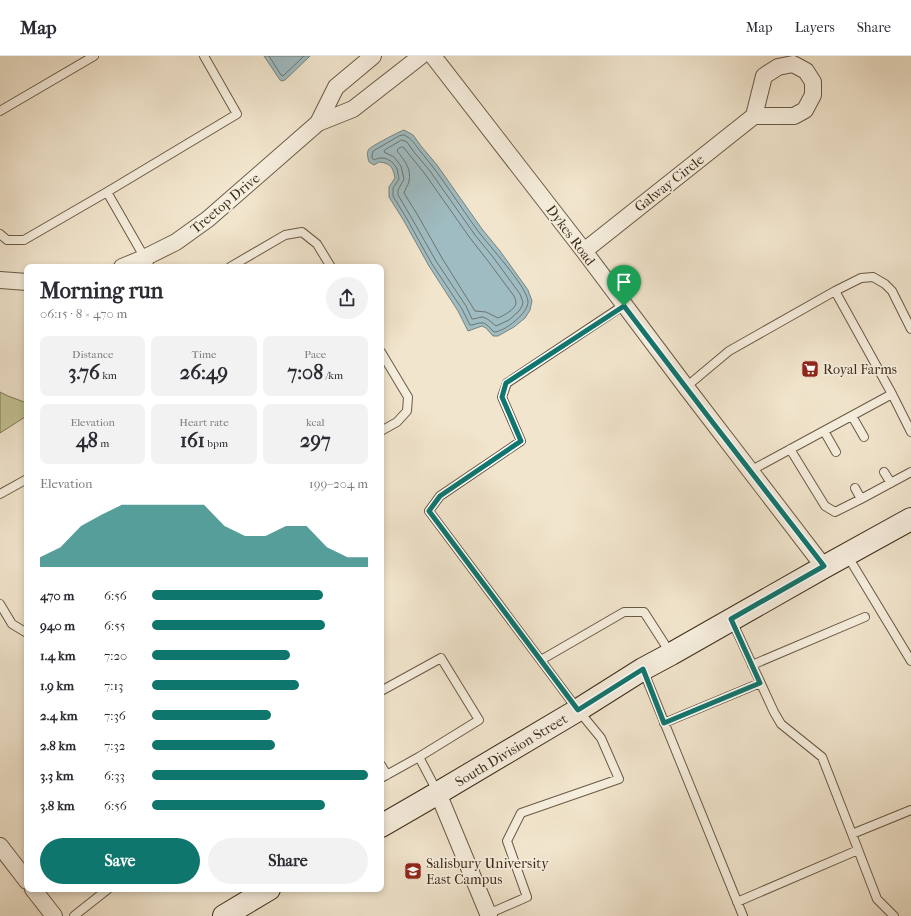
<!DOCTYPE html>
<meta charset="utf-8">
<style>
:root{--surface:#fff;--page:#f2f2f3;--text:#2b2b33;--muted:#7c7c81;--line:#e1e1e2;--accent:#0f766e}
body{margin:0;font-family:"IM FELL French Canon",serif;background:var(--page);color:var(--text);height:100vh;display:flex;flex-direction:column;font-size:15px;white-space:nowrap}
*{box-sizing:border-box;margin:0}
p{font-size:13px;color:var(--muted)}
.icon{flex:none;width:22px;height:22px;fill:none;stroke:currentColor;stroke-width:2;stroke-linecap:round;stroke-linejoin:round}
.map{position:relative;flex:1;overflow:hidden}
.details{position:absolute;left:24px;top:208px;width:360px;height:628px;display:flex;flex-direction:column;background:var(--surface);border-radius:8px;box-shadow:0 2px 6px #0003}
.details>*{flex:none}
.pin{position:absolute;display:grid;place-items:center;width:34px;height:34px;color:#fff;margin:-41px -17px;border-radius:50% 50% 50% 0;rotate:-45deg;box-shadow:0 0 4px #0007}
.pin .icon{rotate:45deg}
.round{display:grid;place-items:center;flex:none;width:42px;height:42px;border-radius:21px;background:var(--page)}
.summary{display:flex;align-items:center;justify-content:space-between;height:68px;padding:0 16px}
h1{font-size:22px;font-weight:800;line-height:30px}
.stats{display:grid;grid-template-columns:repeat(3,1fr);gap:6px;height:68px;padding:4px 16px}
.stats div{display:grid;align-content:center;border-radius:8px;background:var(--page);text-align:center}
.stats b{font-size:20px;font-weight:800}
.stats small{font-size:11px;font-weight:400}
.stats p{font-size:11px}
.chart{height:112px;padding:8px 16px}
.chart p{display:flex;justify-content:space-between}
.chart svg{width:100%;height:72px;margin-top:4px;fill:var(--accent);opacity:.7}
.action{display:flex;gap:8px;margin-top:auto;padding:8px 16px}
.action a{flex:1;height:46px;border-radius:24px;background:var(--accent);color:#fff;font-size:16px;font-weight:800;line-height:46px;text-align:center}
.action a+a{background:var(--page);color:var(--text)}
ul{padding:0 16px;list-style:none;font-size:13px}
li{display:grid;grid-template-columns:64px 48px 1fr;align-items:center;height:30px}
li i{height:10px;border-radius:5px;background:var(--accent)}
header{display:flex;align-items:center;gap:24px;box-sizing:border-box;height:56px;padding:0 20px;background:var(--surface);border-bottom:1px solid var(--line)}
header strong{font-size:19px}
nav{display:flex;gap:22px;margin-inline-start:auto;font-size:14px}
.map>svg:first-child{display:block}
.green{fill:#c2c293;stroke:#807756}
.water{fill:#9fbcc2;stroke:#78827e}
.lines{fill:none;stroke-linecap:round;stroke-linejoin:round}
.shore{stroke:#6e746d;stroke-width:1}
.lane-casing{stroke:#6a5a45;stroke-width:10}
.street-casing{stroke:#6a5a45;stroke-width:18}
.secondary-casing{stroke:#3d2c18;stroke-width:24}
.lane{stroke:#f6eede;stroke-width:8}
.street{stroke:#f6eede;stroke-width:16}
.secondary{stroke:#f6eede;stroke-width:22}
.route-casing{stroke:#fff;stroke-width:8}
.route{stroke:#0f766e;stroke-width:5}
.labels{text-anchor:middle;stroke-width:3.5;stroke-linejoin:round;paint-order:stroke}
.street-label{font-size:14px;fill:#3d2c18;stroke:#f6eede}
.poi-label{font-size:14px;fill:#3d2c18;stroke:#f6eede;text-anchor:start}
</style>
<header>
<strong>Map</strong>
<nav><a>Map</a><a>Layers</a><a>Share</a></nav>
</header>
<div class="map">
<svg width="911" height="860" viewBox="0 0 911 860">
<rect width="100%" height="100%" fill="#f1e5cd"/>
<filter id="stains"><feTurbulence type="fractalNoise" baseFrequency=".005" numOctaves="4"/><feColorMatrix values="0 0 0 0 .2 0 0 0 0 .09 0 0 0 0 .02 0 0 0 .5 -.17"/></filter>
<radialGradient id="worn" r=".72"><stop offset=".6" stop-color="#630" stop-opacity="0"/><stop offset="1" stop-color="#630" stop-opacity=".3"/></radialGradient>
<!-- green -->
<path class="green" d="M0 336 8 340 27 347V356L25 361 0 377Z"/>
<!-- water -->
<path class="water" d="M264 0H310L285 24 282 25 280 24Z
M404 74 413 79 421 90 437 109 482 173 500 195 528 234 532 245 530 254 525 262 514 271 498 280H493L486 272 482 270 468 275 458 255 429 210 404 165 389 141V131L395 122C393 111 390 107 379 106L374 109 369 106C368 102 366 97 369 93 372 90 398 76 404 74Z"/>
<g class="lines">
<!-- shore -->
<path class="shore" d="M269 0 281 19 283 20 304 0
M404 79C413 83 415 89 421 96 442 121 459 149 478 175 489 190 526 229 528 245 529 257 504 276 494 276 484 266 485 265 472 269H470L462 253 432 208 407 163 393 140V132L399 123C398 120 398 115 397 113 393 104 383 99 374 104L372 102V99L373 95 399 80Z
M402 84 407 86 414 96 430 115 475 179 493 201 520 238 523 246 522 250 519 255 509 264 496 270C492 267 488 262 482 261 479 261 476 263 472 263L466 250 436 205 411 161 398 139V134L404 123 401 110 394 101 384 96 385 94Z
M402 91 404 92 425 118 470 182 488 205 514 240C515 241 516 246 516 247 516 253 503 260 498 262L486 256 475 255 442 202 417 158 404 137C405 133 408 130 409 125 412 113 404 104 397 95L398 93Z"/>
<defs>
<path id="lane" d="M0 55 94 0
M107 136 150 211
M0 178 7 184H24L107 136 237 58 204 0
M230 211 285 179 302 176 317 188 331 211
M835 235 861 222 873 221 885 228 892 235 911 273
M381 296 408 341 407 355 397 366 381 375
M686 331 729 295 835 235 892 338 911 376
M852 360 864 381
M824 375 836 396
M790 393 825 450 835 456 861 443 911 416
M750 415 892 338
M884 416 891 427
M855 432 861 443
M0 438 27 423
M847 499 911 605
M0 548 12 568 27 577
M732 565 774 656 781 668 822 701 852 778 877 843 894 860
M541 604 624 556H644L671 598
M752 609 865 561
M643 614 743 860
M381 635 441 602 479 664 419 701
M664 667 760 627
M381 709 387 719
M381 722 419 701 438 737
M852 778 911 754
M737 846 858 794
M488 858 527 841 507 785 521 757 619 723 601 682 578 654 429 455 440 440 521 385 502 341 507 327 624 249
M74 860 108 833"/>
<path id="street" d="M433 0 584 195 686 331 824 511
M318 67 336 31 373 0
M584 195 754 60H794L805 54 813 39V26L806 15 793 8 778 11 764 20 754 60
M122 211 144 202 176 186 208 163 318 67 353 53 421 0
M0 224 27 226
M438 737 489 860
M0 790 27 825
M33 833 54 860"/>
<path id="secondary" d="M381 770 438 737 578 654 643 613 671 598 824 511 911 463
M224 860 269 833"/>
</defs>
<!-- lane casing -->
<use href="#lane" class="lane-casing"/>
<!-- street casing -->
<use href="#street" class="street-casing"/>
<!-- secondary casing -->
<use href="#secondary" class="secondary-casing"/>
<!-- lane -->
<use href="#lane" class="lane"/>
<!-- street -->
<use href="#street" class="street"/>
<!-- secondary -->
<use href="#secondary" class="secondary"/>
</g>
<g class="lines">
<defs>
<path id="route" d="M624 250 710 363 824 510 731 563 760 627 664 667 643 613 578 654 429 455 440 440 521 385 502 341 506 327Z"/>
</defs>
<!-- route casing -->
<use href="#route" class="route-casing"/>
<!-- route -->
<use href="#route" class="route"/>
</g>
<!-- icons -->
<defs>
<symbol id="supermarket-square" viewBox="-11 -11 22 22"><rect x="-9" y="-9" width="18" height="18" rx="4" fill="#8f2418" stroke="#f6eede"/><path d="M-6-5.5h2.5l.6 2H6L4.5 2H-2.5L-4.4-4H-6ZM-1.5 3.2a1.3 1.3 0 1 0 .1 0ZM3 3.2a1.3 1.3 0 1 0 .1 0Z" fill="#fff"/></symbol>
<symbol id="university-square" viewBox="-11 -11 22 22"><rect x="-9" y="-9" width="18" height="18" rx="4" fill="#8f2418" stroke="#f6eede"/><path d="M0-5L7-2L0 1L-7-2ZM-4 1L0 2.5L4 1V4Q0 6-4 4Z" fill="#fff"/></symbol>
</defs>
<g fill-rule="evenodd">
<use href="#supermarket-square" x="800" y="303" width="20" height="20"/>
<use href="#university-square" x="403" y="805" width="20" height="20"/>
</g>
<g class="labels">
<!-- street labels -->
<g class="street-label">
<text transform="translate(669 127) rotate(-38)" y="5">Galway Circle</text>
<text transform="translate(225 147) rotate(-40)" y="5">Treetop Drive</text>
<text transform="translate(571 179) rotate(53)" y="5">Dykes Road</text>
<text transform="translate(511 694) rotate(-31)" y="5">South Division Street</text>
</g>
<!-- poi labels -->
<g class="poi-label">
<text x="823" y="318">Royal Farms</text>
<text x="426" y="812">Salisbury University<tspan x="426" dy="16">East Campus</tspan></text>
</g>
</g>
<rect width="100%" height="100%" filter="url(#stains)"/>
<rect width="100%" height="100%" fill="url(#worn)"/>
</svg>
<div class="pin" style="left:624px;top:250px;background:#1e9e55"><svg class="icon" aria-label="arrive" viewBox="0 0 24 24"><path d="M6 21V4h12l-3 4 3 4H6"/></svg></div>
<section class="details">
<div class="summary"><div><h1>Morning run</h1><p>06:15 · 8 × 470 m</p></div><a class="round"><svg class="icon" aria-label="share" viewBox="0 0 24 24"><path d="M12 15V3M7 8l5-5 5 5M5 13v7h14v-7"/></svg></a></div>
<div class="stats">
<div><p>Distance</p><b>3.76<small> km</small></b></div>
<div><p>Time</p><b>26:49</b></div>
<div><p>Pace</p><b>7:08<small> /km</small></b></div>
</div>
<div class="stats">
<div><p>Elevation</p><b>48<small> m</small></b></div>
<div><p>Heart rate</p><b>161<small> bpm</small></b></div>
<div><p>kcal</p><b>297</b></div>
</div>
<div class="chart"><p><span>Elevation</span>199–204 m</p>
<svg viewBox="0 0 160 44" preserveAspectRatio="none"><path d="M0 44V38L10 32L20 19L30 12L40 6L50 6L60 6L70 6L80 6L90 19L100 25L110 25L120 19L130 19L140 32L150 38L160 38V44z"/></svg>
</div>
<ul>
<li><b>470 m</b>6:56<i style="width:79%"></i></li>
<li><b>940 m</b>6:55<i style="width:80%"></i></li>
<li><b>1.4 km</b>7:20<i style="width:64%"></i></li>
<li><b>1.9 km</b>7:13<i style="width:68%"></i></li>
<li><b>2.4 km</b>7:36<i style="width:55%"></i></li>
<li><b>2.8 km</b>7:32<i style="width:57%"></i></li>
<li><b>3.3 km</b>6:33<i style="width:100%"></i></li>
<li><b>3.8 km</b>6:56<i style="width:80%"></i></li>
</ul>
<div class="action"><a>Save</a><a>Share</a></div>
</section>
</div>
